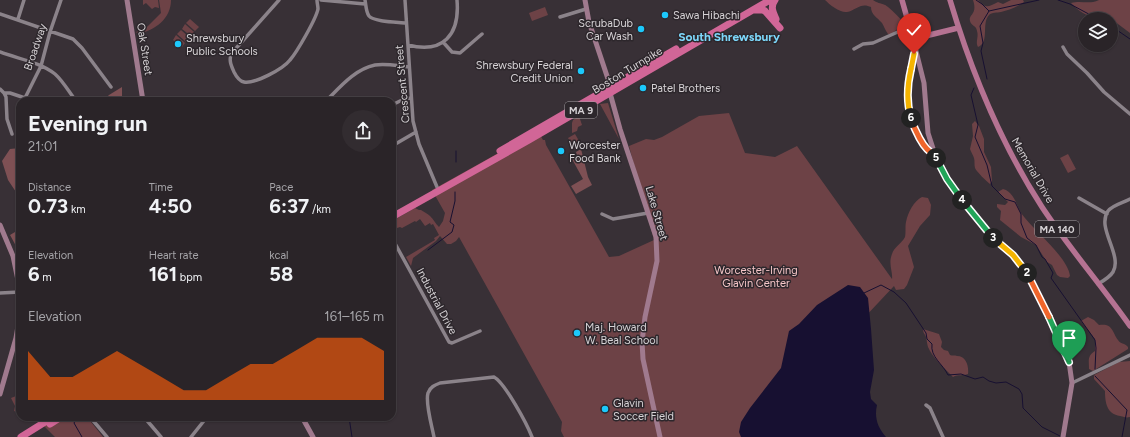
<!DOCTYPE html>
<meta charset="utf-8">
<style>
:root{--surface:#2a2428;--page:#322c30;--text:#f1f3f6;--muted:#a5a4a8;--line:#464145;--accent:#ea580c}
body{margin:0;font-family:Figtree,sans-serif;background:var(--page);color:var(--text);height:100vh;display:flex;flex-direction:column;font-size:15px;white-space:nowrap}
*{box-sizing:border-box;margin:0}
p{font-size:13px;color:var(--muted)}
.icon{flex:none;width:22px;height:22px;fill:none;stroke:currentColor;stroke-width:2;stroke-linecap:round;stroke-linejoin:round}
.map{position:relative;flex:1;overflow:hidden}
.drawer{position:absolute;left:16px;top:97px;width:380px;height:324px;display:flex;flex-direction:column;background:var(--surface);border-radius:12px;box-shadow:0 1px 3px #0004,0 0 0 1px var(--line)}
.drawer>*{flex:none}
.controls{position:absolute;left:1078px;top:12px;display:grid;gap:8px}
.controls a{display:grid;place-items:center;width:40px;height:40px;border-radius:50%;background:var(--surface);box-shadow:0 1px 3px #0004,0 0 0 1px var(--line);font-size:20px}
.pin{position:absolute;display:grid;place-items:center;width:34px;height:34px;color:#fff;margin:-41px -17px;border-radius:50% 50% 50% 0;rotate:-45deg;box-shadow:0 0 4px #0007}
.pin .icon{rotate:45deg}
.km{position:absolute;width:20px;height:20px;margin:-10px;border-radius:50%;background:#222;color:#fff;font-size:11px;line-height:20px;text-align:center}
.round{display:grid;place-items:center;flex:none;width:42px;height:42px;border-radius:21px;background:var(--page)}
.overview{display:flex;align-items:center;justify-content:space-between;height:68px;padding:0 12px}
h1{font-size:22px;font-weight:700;line-height:30px}
.stats{display:grid;grid-template-columns:repeat(3,1fr);gap:6px;height:68px;padding:4px 12px}
.stats div{display:grid;align-content:center}
.stats b{font-size:20px;font-weight:700}
.stats small{font-size:11px;font-weight:400}
.stats p{font-size:11px}
.chart{height:112px;padding:8px 12px}
.chart p{display:flex;justify-content:space-between}
.chart svg{width:100%;height:72px;margin-top:4px;fill:var(--accent);opacity:.7}
.map>svg:first-child{display:block}
.green{fill:#6d4246}
.forest{fill:#7e5054}
.water{fill:#171031}
.lines{fill:none;stroke-linecap:round;stroke-linejoin:round}
.stream{stroke:#171031;stroke-width:1}
.street{stroke:#8b838a;stroke-width:3.5}
.secondary{stroke:#a07a8e;stroke-width:5}
.primary{stroke:#b57292;stroke-width:5.5}
.highway{stroke:#d16697;stroke-width:7}
.split-1-casing{stroke:#fff;stroke-width:8}
.split-2-casing{stroke:#fff;stroke-width:8}
.split-3-casing{stroke:#fff;stroke-width:8}
.split-4-casing{stroke:#fff;stroke-width:8}
.split-5-casing{stroke:#fff;stroke-width:8}
.split-6-casing{stroke:#fff;stroke-width:8}
.split-7-casing{stroke:#fff;stroke-width:8}
.split-8-casing{stroke:#fff;stroke-width:8}
.split-1{stroke:#22a559;stroke-width:5}
.split-2{stroke:#f0652b;stroke-width:5}
.split-3{stroke:#f5b400;stroke-width:5}
.split-4{stroke:#22a559;stroke-width:5}
.split-5{stroke:#22a559;stroke-width:5}
.split-6{stroke:#f0652b;stroke-width:5}
.split-7{stroke:#f5b400;stroke-width:5}
.split-8{stroke:#f5b400;stroke-width:5}
.poi-dot{fill:#1cc9fc;stroke:#2d272c;stroke-width:1.5}
.labels{text-anchor:middle;stroke-width:3;stroke-linejoin:round;paint-order:stroke}
.shield{fill:#2d272c;stroke:#a39fa2;stroke-width:1}
.shield-label{font-size:10px;font-weight:bold;fill:#d6d2d5}
.poi-label{font-size:11px;fill:#d6d2d5;stroke:#2d272c;text-anchor:start}
.street-label{font-size:11px;fill:#d6d2d5;stroke:#2d272c}
.park-label{font-size:11px;fill:#f5c5c7;stroke:#2d272c}
.neighbourhood-label{font-size:12px;font-weight:bold;fill:#7dd8fb;stroke:#2d272c}
</style>
<div class="map">
<svg width="1130" height="437" viewBox="0 0 1130 437">
<rect width="100%" height="100%" fill="#383036"/>
<!-- green -->
<path class="green" d="M143 0H158L159 8 155 7 152 9 146 3 143 5Z
M159 0H171C171 19 155 30 138 34L136 32 145 29 161 13Z
M825 0H873C877 3 880 3 885 5 888 6 902 20 904 23L903 25 891 34H888C885 30 884 26 882 23 877 17 871 15 871 7 861 2 856 10 847 12 840 13 830 5 825 0Z
M973 0H978C986 9 988 7 998 2L1003 4 1011 0H1023L1024 2C1017 7 1009 10 1001 12 997 13 992 12 989 15 981 24 990 42 978 47 975 42 979 37 977 31 976 25 971 26 970 21 968 14 978 15 973 0Z
M1099 0H1130V33L1114 21 1111 22V19C1094 19 1083 16 1071 3 1082 0 1088 5 1099 0Z
M545 7 548 15 532 21 529 13Z
M190 19 199 27 195 31 186 23Z
M185 24 194 32 191 36 182 29Z
M181 30 190 38 186 42 177 34Z
M176 35 185 43 182 47 173 40Z
M608 103 619 139 600 104Z
M729 113 745 153 775 157 797 146 892 279C893 272 888 264 892 254 894 247 902 243 905 237 906 233 905 226 906 222 908 212 914 201 922 197L928 198 931 205 930 215 920 226 908 246 914 267 907 285 904 289 896 290 894 286 801 385 822 437H564L561 431 562 422 459 237 456 241 451 244H447L440 236 436 241 413 258 411 266 406 257 435 240 434 238 439 235 433 224 431 225 430 223 425 226 420 219 416 222 415 221 402 228 400 227 397 228V231L394 233 395 236 392 232V223L394 220 415 208 419 210H421C424 212 428 214 430 216 434 220 435 223 439 227L443 221 445 213 432 190 538 131 543 140H545L546 145 609 257 619 256 654 240 629 146 646 139 654 140 662 137 699 116Z
M579 116 582 125 578 127 577 131 572 133V123L573 120Z
M975 121 979 126 984 139V152L991 167 992 181 990 184C987 182 976 171 975 168 974 165 975 161 974 158 973 155 971 152 970 149L973 136 972 124Z
M575 134 582 146 575 150 568 138Z
M1068 154 1076 169 1068 173 1060 158Z
M1003 189C1014 192 1016 204 1021 213 1033 230 1068 257 1070 276L1068 278 1060 277 1057 275 1052 265 1047 262 1036 245 1021 237 1000 220 1001 211 997 207V204L1005 205 1008 202 998 192Z
M1088 317 1094 320 1099 325C1113 323 1112 332 1118 340 1120 344 1125 343 1128 347V349L1093 371 1089 369C1089 361 1087 356 1095 351V339L1081 321Z
M923 329 939 334 942 342 941 347 944 350 948 351 950 355C952 356 955 355 957 356 966 356 969 366 968 374 964 376 958 374 953 377 945 369 932 357 928 347 927 344 927 341 926 337 925 334 923 333 923 329Z
M1130 361V417C1126 418 1125 417 1120 416 1107 414 1105 403 1105 391L1094 379V375L1119 362Z
M20 385V413L14 411 15 406 11 398 16 396V388Z
M58 417H87L103 437H55L44 426Z"/>
<!-- forest -->
<path class="forest" d="M122 87V101H103L109 95Z
M20 148V198L8 180 2 161 10 149Z
M581 149 588 177 592 185 576 194 571 186 583 179 572 159 577 155 576 152Z
M20 229V264L16 246 10 235Z"/>
<!-- water -->
<path class="water" d="M848 285 860 287 868 298 871 329 874 370 870 392 871 399 877 405C874 418 878 428 886 437H741L739 432 741 422 750 408 781 368 789 331 799 324 817 305Z"/>
<g class="lines">
<!-- stream -->
<path class="stream" d="M976 0 982 4 989 11 980 26 983 43 981 51 987 79
M1058 0 1070 4 1098 19
M989 11 1039 0
M1111 26 1130 39
M974 88 971 95 978 125 975 137 987 165 992 186 1005 199 1015 202 1021 214V223L1027 238 1036 245 1042 257 1045 259 1053 273 1051 278 1095 340 1096 348 1095 369
M456 151V162
M428 250 452 232 454 225 450 222 455 201V192
M864 293 881 285 894 292 906 303 926 333 927 339 932 344C930 357 943 364 948 375L961 374 975 379 983 377 989 381 996 383 1006 382 1019 389 1022 394 1023 408 1042 427 1060 436
M1095 376 1127 410 1122 437
M77 417 74 423 82 437
M349 417 352 437"/>
<!-- street -->
<path class="street" d="M279 0 231 54C229 61 231 65 234 72 236 76 239 81 244 82 255 84 283 69 290 60 297 52 316 19 318 9 318 6 317 3 317 0
M321 0 365 4
M365 0C366 5 366 12 369 16 374 22 398 22 406 23
M405 0 413 121 419 144 437 187
M0 14 73 39 82 48 111 87
M560 17 586 9
M18 19 24 0
M443 42 452 52 460 53 482 34
M408 45C443 54 460 35 457 0
M1063 47 1067 54 1087 73 1104 92 1130 114
M854 49 863 44 873 43 909 27
M915 51C906 83 903 108 920 138 924 145 927 152 934 154
M0 52C18 59 40 62 55 74 63 81 69 92 76 101
M0 89 4 93H10L25 98 41 66 50 32 61 0
M4 93 6 97 7 119 12 134
M326 101C340 87 355 69 375 65 386 63 398 66 409 67
M392 105 404 99 411 98
M392 146 416 132
M1079 198 1107 214
M602 214 613 219 648 213
M392 238 449 342 452 343 480 331
M1098 284C1103 281 1110 277 1113 272 1123 255 1096 228 1108 211 1113 205 1123 203 1130 199
M0 293 20 292
M1072 383 1130 355
M926 405 930 408 943 437
M90 417 107 437
M144 417 161 437
M191 437 207 417
M434 437C432 426 425 403 428 393 430 387 435 385 440 383L494 377C505 383 527 424 532 437"/>
<!-- secondary -->
<path class="secondary" d="M127 0 143 101
M585 0 589 22 608 79 610 93 620 129 656 237 657 261 645 317 642 342 643 359 660 437
M913 39 924 83 928 133 938 164 951 184 984 228 1013 255 1028 275 1044 305 1069 362 1072 383 1063 437
M0 225 13 256 20 290
M0 394 16 338 20 314
M302 417 313 437"/>
<!-- primary -->
<path class="primary" d="M902 0 913 39 958 28
M950 0C972 74 1000 142 1042 207 1069 248 1102 286 1130 326"/>
<!-- highway -->
<path class="highway" d="M775 0C770 7 773 12 776 19
M753 10H763L765 11 780 28
M500 151 676 49
M392 217 529 140 770 0
M50 424 61 417
M21 437 53 417"/>
</g>
<g class="lines">
<defs>
<path id="split-1" d="M1049 317 1069 362"/>
<path id="split-2" d="M1027 273 1049 317"/>
<path id="split-3" d="M993 238 1013 255 1027 273"/>
<path id="split-4" d="M962 200 993 238"/>
<path id="split-5" d="M936 158 947 179 962 200"/>
<path id="split-6" d="M911 118C914 128 923 150 934 154L936 158"/>
<path id="split-7" d="M911 69C907 86 906 101 911 118"/>
<path id="split-8" d="M911 69 914 54"/>
</defs>
<!-- split-1 casing -->
<use href="#split-1" class="split-1-casing"/>
<!-- split-2 casing -->
<use href="#split-2" class="split-2-casing"/>
<!-- split-3 casing -->
<use href="#split-3" class="split-3-casing"/>
<!-- split-4 casing -->
<use href="#split-4" class="split-4-casing"/>
<!-- split-5 casing -->
<use href="#split-5" class="split-5-casing"/>
<!-- split-6 casing -->
<use href="#split-6" class="split-6-casing"/>
<!-- split-7 casing -->
<use href="#split-7" class="split-7-casing"/>
<!-- split-8 casing -->
<use href="#split-8" class="split-8-casing"/>
<!-- split-1 -->
<use href="#split-1" class="split-1"/>
<!-- split-2 -->
<use href="#split-2" class="split-2"/>
<!-- split-3 -->
<use href="#split-3" class="split-3"/>
<!-- split-4 -->
<use href="#split-4" class="split-4"/>
<!-- split-5 -->
<use href="#split-5" class="split-5"/>
<!-- split-6 -->
<use href="#split-6" class="split-6"/>
<!-- split-7 -->
<use href="#split-7" class="split-7"/>
<!-- split-8 -->
<use href="#split-8" class="split-8"/>
</g>
<!-- markers -->
<g class="poi-dot">
<circle cx="665" cy="15" r="4"/>
<circle cx="641" cy="29" r="4"/>
<circle cx="178" cy="44" r="4"/>
<circle cx="581" cy="71" r="4"/>
<circle cx="643" cy="88" r="4"/>
<circle cx="561" cy="151" r="4"/>
<circle cx="577" cy="333" r="4"/>
<circle cx="605" cy="409" r="4"/>
</g>
<g class="labels">
<!-- shield labels -->
<g class="shield">
<rect x="565" y="102" width="32" height="16" rx="3"/>
<rect x="1035" y="221" width="44" height="16" rx="3"/>
</g>
<g class="shield-label">
<text x="581" y="114">MA 9</text>
<text x="1057" y="233">MA 140</text>
</g>
<!-- poi labels -->
<g class="poi-label">
<text x="673" y="19">Sawa Hibachi</text>
<text x="633" y="27" text-anchor="end">ScrubaDub<tspan x="633" dy="13">Car Wash</tspan></text>
<text x="186" y="42">Shrewsbury<tspan x="186" dy="13">Public Schools</tspan></text>
<text x="573" y="69" text-anchor="end">Shrewsbury Federal<tspan x="573" dy="13">Credit Union</tspan></text>
<text x="651" y="92">Patel Brothers</text>
<text x="569" y="149">Worcester<tspan x="569" dy="13">Food Bank</tspan></text>
<text x="585" y="331">Maj. Howard<tspan x="585" dy="13">W. Beal School</tspan></text>
<text x="613" y="407">Glavin<tspan x="613" dy="13">Soccer Field</tspan></text>
</g>
<!-- street labels -->
<g class="street-label">
<text transform="translate(35 47) rotate(-71)" y="4">Broadway</text>
<text transform="translate(145 49) rotate(81)" y="4">Oak Street</text>
<text transform="translate(627 70) rotate(-31)" y="4">Boston Turnpike</text>
<text transform="translate(402 84) rotate(-95)" y="4">Crescent Street</text>
<text transform="translate(1033 170) rotate(60)" y="4">Memorial Drive</text>
<text transform="translate(657 213) rotate(74)" y="4">Lake Street</text>
<text transform="translate(437 301) rotate(62)" y="4">Industrial Drive</text>
</g>
<!-- park labels -->
<g class="park-label">
<text x="756" y="274">Worcester-Irving<tspan x="756" dy="13">Glavin Center</tspan></text>
</g>
<!-- neighbourhood labels -->
<g class="neighbourhood-label">
<text x="729" y="41">South Shrewsbury</text>
</g>
</g>
</svg>
<div class="controls">
<a><svg class="icon" aria-label="layers" viewBox="0 0 24 24"><path d="M12 4l9 5-9 5-9-5zM3 14l9 5 9-5"/></svg></a>
</div>
<div class="pin" style="left:1069px;top:362px;background:#1e9e55"><svg class="icon" aria-label="arrive" viewBox="0 0 24 24"><path d="M6 21V4h12l-3 4 3 4H6"/></svg></div>
<div class="pin" style="left:914px;top:54px;background:#d93025"><svg class="icon" aria-label="check" viewBox="0 0 24 24"><path d="M5 12l5 5 9-10"/></svg></div>
<b class="km" style="left:1027px;top:273px">2</b>
<b class="km" style="left:993px;top:238px">3</b>
<b class="km" style="left:962px;top:200px">4</b>
<b class="km" style="left:936px;top:158px">5</b>
<b class="km" style="left:911px;top:118px">6</b>
<section class="drawer">
<div class="overview"><div><h1>Evening run</h1><p>21:01</p></div><a class="round"><svg class="icon" aria-label="share" viewBox="0 0 24 24"><path d="M12 15V3M7 8l5-5 5 5M5 13v7h14v-7"/></svg></a></div>
<div class="stats">
<div><p>Distance</p><b>0.73<small> km</small></b></div>
<div><p>Time</p><b>4:50</b></div>
<div><p>Pace</p><b>6:37<small> /km</small></b></div>
</div>
<div class="stats">
<div><p>Elevation</p><b>6<small> m</small></b></div>
<div><p>Heart rate</p><b>161<small> bpm</small></b></div>
<div><p>kcal</p><b>58</b></div>
</div>
<div class="chart"><p><span>Elevation</span>161–165 m</p>
<svg viewBox="0 0 160 44" preserveAspectRatio="none"><path d="M0 44V14L10 30L20 30L30 22L40 14L50 22L60 30L70 38L80 38L90 30L100 22L110 22L120 14L130 6L140 6L150 6L160 14V44z"/></svg>
</div>
</section>
</div>
